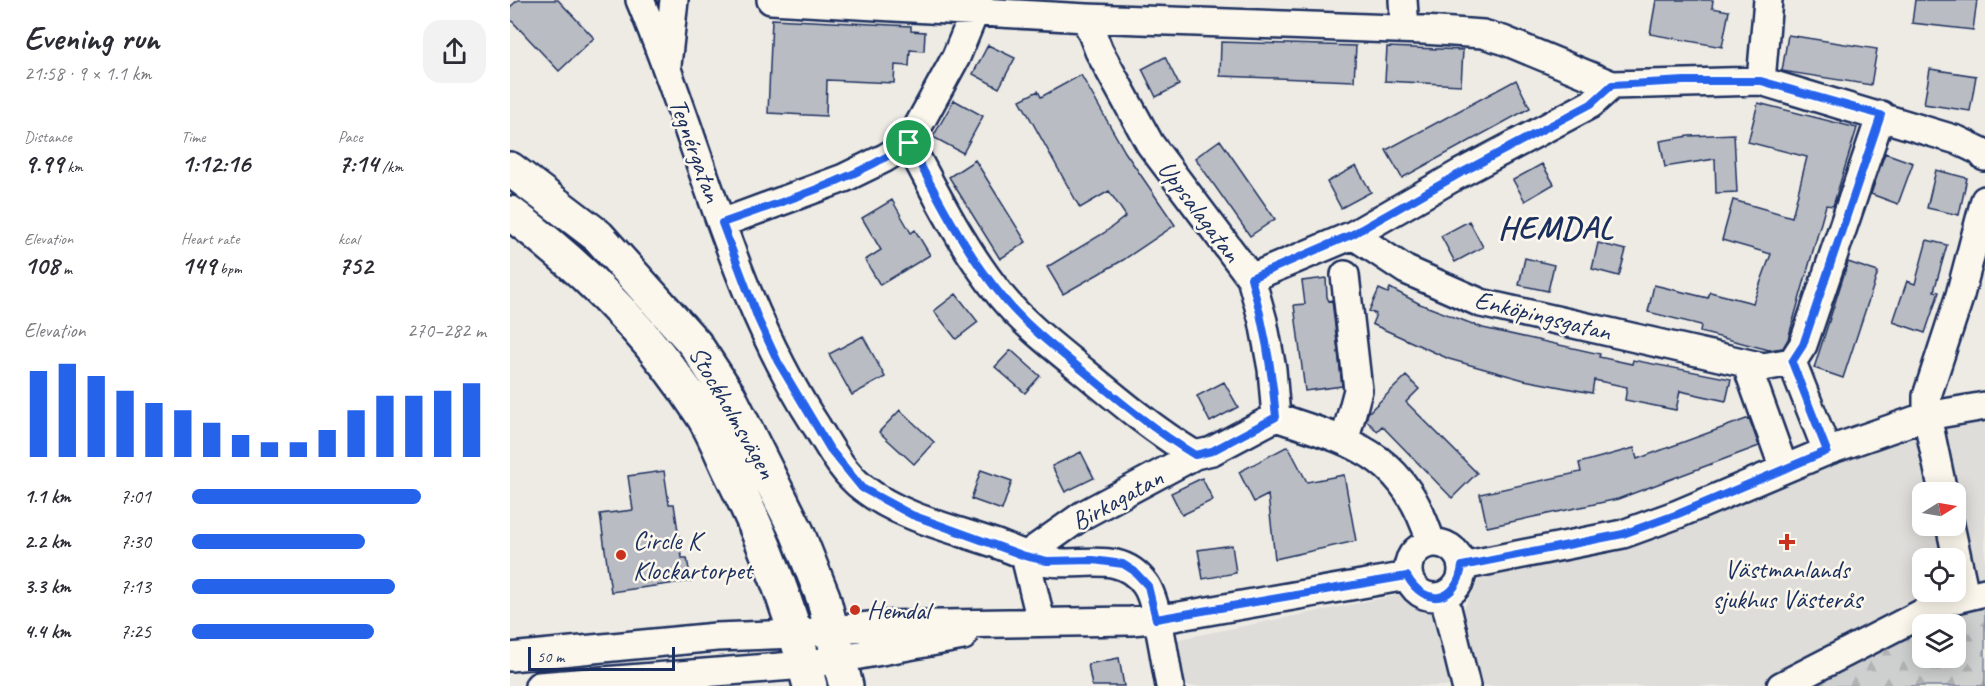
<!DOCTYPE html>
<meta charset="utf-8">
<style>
:root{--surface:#fff;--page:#f2f2f3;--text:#2b2b33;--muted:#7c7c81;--accent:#2563eb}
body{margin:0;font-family:Caveat,sans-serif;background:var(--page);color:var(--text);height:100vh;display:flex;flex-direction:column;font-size:22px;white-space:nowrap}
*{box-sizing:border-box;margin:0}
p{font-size:20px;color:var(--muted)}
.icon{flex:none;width:33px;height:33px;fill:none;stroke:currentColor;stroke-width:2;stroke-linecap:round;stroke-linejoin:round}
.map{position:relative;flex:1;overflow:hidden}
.side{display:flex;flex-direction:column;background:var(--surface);width:510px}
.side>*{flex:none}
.needle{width:39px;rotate:79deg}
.controls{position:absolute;left:1402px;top:482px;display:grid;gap:12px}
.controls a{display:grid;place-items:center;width:54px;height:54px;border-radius:12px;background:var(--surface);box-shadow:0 3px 15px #0003;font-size:30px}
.scale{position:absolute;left:18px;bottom:15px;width:147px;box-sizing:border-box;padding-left:6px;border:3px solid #1b2f5e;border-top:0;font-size:16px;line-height:21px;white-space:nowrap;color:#1b2f5e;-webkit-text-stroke:4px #fbf7ec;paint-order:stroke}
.pin{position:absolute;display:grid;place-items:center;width:51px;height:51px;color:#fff;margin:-26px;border:3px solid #fff;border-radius:50%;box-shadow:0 2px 6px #0007}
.round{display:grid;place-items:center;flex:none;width:63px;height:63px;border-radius:18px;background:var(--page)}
.overview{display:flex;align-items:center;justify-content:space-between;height:102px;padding:0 24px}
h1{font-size:33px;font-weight:700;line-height:45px}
.metrics{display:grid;grid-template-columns:repeat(3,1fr);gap:9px;height:102px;padding:6px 24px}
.metrics div{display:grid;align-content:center}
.metrics b{font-size:26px;font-weight:700}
.metrics small{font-size:16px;font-weight:400}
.metrics p{font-size:16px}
.chart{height:168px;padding:12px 24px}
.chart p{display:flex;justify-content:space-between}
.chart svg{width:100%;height:108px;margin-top:6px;stroke:var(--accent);stroke-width:6}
ul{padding:0 24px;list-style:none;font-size:20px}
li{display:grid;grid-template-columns:96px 72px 1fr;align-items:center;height:45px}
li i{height:15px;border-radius:8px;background:var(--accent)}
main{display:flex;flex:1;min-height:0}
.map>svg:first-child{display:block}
.built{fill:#deddda;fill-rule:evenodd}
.forest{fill:url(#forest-firs);stroke:#747f96;stroke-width:1.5}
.building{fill:#b9bcc3;stroke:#1b2f5e;stroke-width:1.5}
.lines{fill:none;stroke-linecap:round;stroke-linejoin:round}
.minor-casing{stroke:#1b2f5e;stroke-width:32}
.major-casing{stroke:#1b2f5e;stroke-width:38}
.minor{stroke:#fbf7ec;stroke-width:27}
.major{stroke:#fbf7ec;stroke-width:33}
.route-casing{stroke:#fff;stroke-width:12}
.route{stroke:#2563eb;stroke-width:8}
.poi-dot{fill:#c8321e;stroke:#fbf7ec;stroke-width:2}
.labels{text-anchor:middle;stroke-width:5;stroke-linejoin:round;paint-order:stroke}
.street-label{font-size:26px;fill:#1b2f5e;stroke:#fbf7ec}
.poi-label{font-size:26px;fill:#1b2f5e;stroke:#fbf7ec;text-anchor:start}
.district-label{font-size:32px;font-weight:bold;letter-spacing:1.5px;fill:#1b2f5e;stroke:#fbf7ec}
</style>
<main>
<section class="side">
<div class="overview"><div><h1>Evening run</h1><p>21:58 · 9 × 1.1 km</p></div><a class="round"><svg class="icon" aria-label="share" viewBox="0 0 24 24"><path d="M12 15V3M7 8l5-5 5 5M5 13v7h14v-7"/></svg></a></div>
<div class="metrics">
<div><p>Distance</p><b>9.99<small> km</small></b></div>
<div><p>Time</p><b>1:12:16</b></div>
<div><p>Pace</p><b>7:14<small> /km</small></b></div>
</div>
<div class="metrics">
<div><p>Elevation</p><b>108<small> m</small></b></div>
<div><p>Heart rate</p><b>149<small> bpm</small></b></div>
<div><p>kcal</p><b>752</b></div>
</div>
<div class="chart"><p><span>Elevation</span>270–282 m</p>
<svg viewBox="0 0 160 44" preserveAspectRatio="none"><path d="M5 44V9M15 44V6M25 44V11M35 44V17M45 44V22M55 44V25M65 44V30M75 44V35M85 44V38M95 44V38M105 44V33M115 44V25M125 44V19M135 44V19M145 44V17M155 44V14"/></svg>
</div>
<ul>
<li><b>1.1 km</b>7:01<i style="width:78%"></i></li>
<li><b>2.2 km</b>7:30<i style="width:59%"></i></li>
<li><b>3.3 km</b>7:13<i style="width:69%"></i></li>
<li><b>4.4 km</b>7:25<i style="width:62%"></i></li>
</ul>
</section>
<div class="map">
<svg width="1475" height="686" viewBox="0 0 1475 686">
<defs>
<pattern id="forest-firs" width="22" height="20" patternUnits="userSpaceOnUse" patternTransform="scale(1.5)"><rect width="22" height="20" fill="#cecfcf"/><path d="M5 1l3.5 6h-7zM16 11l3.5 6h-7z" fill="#b0b2b4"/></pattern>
</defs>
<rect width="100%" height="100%" fill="#eeebe4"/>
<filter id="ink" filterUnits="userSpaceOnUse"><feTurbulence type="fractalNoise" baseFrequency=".0167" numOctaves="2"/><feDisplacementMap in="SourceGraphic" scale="12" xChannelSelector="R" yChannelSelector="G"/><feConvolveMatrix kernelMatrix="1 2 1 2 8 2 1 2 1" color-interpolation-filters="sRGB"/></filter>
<g filter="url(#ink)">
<!-- built -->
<path class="built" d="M1475 416V686H668L659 641 894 594 920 613 952 612 974 570 1423 423ZM1413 492H1446V525H1413ZM1413 558H1446V591H1413ZM1413 624H1446V657H1413Z"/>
<!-- forest -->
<path class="forest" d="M1475 604V686H1311L1310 681 1413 627V657H1446V624H1419L1446 610Z"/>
<!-- building -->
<path class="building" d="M8 0H48L84 38 49 71 0 19V7Z
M1146 0H1203L1202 8 1219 11 1212 47 1140 34Z
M1405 0H1467L1463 30 1402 23Z
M262 19 401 26V31L415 32 414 51 400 50 399 66 385 65 384 83 317 80 316 116 258 113Z
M1278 35 1367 49 1361 85 1272 71Z
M711 42 846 46 844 81 710 76Z
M478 45 505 58 489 88 463 74Z
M877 47 953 50 951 85 875 81Z
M655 57 669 85 646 97 632 69Z
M1420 69 1466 76 1460 111 1414 104Z
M571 75 615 152 665 225 613 260 553 294 537 267 594 233 616 216 599 191 570 208 510 100 528 91 531 97Z
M1006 80 1020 108 892 178 876 150Z
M444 100 473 116 453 153 423 137Z
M1248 103 1347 128 1323 206 1316 205 1278 339 1273 348 1259 350 1190 332 1191 325 1138 312 1144 285 1198 298 1200 292 1243 303 1261 254 1212 240 1223 200 1282 217 1297 157 1238 142Z
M1224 134 1227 192 1206 193 1205 159 1155 167 1150 141 1179 136Z
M710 140 765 219 740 236 685 158Z
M1375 153 1403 163 1388 204 1361 194Z
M465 160 516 242 490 259 439 177Z
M1032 164 1044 184 1015 201 1003 180Z
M846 166 861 192 831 208 817 182Z
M1426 170 1457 178 1449 215 1417 208Z
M382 200 401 233 405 230 420 255 370 285 355 260 371 250 352 218Z
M959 221 973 247 945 262 931 236Z
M1417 240 1437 245 1424 291 1429 292 1415 333 1383 322 1397 281 1405 284Z
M1088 243 1116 250 1109 276 1082 269Z
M1015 258 1044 265 1038 291 1009 285Z
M1338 262 1368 272 1333 378 1304 368Z
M816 278 817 297 819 301 822 300 832 386 795 391 784 305 795 304 792 281Z
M880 288 910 304 973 328 1090 354 1089 357 1122 364 1123 360 1221 379 1216 401 1170 391 1166 410 1115 400 1117 387 1084 380 1082 393 1014 380 939 359 862 324 866 314 859 311 869 289 878 293Z
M446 294 468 322 446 339 424 311Z
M353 336 375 377 342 395 319 354Z
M501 350 530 376 515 393 485 367Z
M896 376 909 389 896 402 967 473 942 498 872 426 867 431 856 420 858 413Z
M714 382 728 407 700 422 687 396Z
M390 410 424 442 404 464 369 432Z
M1239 418 1249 446 1108 499 977 527 970 494 1071 472 1069 463 1124 448 1127 459Z
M778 446 797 482 834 475 846 541 765 559 758 495 744 502 729 472Z
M571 452 584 478 555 492 542 466Z
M471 470 502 481 492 510 461 499Z
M154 471 159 504H164L172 558H177L181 581 101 592 90 514 123 510 118 476Z
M692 478 703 500 672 515 661 493Z
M722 545 726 573 693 579 688 550Z
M609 658 614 686H582L578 664Z"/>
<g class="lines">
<defs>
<path id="minor" d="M130 0C190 142 222 297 307 427 320 448 333 473 353 488 390 517 440 528 484 543 501 549 517 557 534 561 570 569 609 548 635 584 648 601 655 663 660 686
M261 0 576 18 913 30 973 34 993 40 1102 85 1251 81 1447 140 1470 151 1475 157
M893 0 895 29
M576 18 589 51 640 144 741 278 753 321 762 369 766 417
M157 65 164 0
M1251 81 1258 0
M399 143C426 195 454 250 491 296 514 324 544 347 572 370 608 400 645 431 685 455
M212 223 334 178 375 158 399 143 446 57 465 11
M843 235 896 270 971 303 1236 363
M835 275 848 390 835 439
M741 278 843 235 949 174 1081 104 1102 85
M1282 362 1317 451
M766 417C846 444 892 452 921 542
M1274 469 1236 363 1253 367 1282 362 1293 345 1371 115
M1433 492 1417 416V396L1450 295 1475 200
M1440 525 1455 595
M898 570a27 27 0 1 1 54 0a27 27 0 1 1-54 0Z
M515 556 573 515 685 455 702 451 766 417
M515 556 531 621
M952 566 1113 534 1168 514 1317 451 1417 416 1475 406
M934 596 956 686
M0 657 206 637 286 634 369 625 621 621 664 617 897 576
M29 686 295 665 453 636
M1271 686 1434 602 1475 592"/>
<path id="major" d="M0 169 88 236 185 344 219 396 287 532 313 597 336 686
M0 213C75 269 142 337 193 416 203 432 211 452 219 469 254 539 281 610 300 686"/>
</defs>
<!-- minor casing -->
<use href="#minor" class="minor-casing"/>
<!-- major casing -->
<use href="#major" class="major-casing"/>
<!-- minor -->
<use href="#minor" class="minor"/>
<!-- major -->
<use href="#major" class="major"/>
</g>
</g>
<g class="lines" filter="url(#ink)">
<defs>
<path id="route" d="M1174 81H1251L1371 115 1293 345 1282 362 1317 451 1168 514 1113 534 952 566C947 603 915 608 897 576L646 619 638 586 624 571 613 564 583 560 537 561 515 556 402 515 352 488 320 449 268 362 248 319 212 223C276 200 342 181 399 143 426 195 454 250 491 295 514 324 544 347 572 370 608 400 645 431 685 455L702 451 766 417C762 369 754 324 741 278L843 234 949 174 1081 104 1102 85Z"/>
</defs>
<!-- route casing -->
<use href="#route" class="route-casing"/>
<!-- route -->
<use href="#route" class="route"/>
</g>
<!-- markers -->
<g class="poi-dot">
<path d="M1274 533h6v6h6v6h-6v6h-6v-6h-6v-6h6z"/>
<circle cx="111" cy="555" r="6"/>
<circle cx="345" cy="610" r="6"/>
</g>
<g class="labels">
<!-- street labels -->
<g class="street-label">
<text transform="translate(186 150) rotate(70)" y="9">Tegnérgatan</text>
<text transform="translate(690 211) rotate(53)" y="9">Uppsalagatan</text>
<text transform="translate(1033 315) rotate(14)" y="9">Enköpingsgatan</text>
<text transform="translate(223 412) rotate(60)" y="9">Stockholmsvägen</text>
<text transform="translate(607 499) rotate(-29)" y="9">Birkagatan</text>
</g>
<!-- poi labels -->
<g class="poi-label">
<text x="123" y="549">Circle K<tspan x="123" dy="30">Klockartorpet</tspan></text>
<text x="1277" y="578" text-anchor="middle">Västmanlands<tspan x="1277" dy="30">sjukhus Västerås</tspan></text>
<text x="357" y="619">Hemdal</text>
</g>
<!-- district labels -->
<g class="district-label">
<text x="1046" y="238">HEMDAL</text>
</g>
</g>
</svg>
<div class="controls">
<a><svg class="needle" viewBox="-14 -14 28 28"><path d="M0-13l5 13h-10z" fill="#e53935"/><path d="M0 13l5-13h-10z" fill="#7c7c81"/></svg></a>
<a><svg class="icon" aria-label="locate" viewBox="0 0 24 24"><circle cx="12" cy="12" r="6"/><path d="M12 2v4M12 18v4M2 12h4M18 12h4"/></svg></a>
<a><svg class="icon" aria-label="layers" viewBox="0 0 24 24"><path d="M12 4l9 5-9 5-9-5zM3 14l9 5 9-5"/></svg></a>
</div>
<div class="scale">50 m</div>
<div class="pin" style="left:399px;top:143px;background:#1e9e55"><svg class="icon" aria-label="arrive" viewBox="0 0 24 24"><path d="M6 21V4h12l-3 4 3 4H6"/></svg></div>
</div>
</main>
